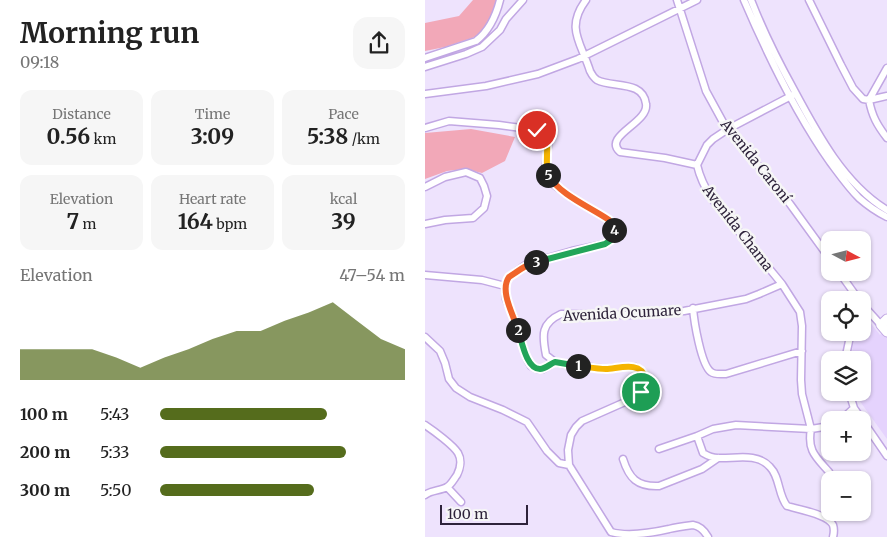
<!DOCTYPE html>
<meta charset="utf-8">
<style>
:root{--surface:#fff;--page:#f6f6f6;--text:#222;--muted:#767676;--accent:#556c1c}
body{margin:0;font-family:Merriweather,serif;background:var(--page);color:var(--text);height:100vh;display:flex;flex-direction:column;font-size:19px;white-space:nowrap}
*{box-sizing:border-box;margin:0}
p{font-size:16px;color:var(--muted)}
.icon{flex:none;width:28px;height:28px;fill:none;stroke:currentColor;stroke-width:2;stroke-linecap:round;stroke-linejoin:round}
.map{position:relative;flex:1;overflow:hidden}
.side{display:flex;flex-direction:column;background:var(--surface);width:425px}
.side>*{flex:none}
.needle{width:32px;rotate:97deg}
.fabs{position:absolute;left:396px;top:231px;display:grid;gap:10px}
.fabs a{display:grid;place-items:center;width:50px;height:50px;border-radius:10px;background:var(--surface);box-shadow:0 1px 4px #0004;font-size:25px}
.scale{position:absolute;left:15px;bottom:12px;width:88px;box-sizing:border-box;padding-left:5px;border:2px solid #2e233b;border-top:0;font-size:14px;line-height:18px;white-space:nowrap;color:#2e233b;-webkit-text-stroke:4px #f6f6f6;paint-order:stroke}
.pin{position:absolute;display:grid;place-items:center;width:42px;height:42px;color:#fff;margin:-21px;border:2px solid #fff;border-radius:50%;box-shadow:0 1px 5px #0007}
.km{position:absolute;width:25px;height:25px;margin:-12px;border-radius:50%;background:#222;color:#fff;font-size:14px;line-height:25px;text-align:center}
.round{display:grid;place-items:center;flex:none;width:52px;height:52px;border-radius:15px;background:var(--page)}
.headline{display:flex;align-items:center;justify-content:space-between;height:85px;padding:0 20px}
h1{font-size:28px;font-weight:700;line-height:38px}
.figures{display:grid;grid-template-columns:repeat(3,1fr);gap:8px;height:85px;padding:5px 20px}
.figures div{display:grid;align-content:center;border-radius:12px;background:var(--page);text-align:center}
.figures b{font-size:21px;font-weight:700}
.figures small{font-size:14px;font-weight:400}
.figures p{font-size:14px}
.chart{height:140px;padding:10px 20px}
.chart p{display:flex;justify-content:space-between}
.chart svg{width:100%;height:90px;margin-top:5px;fill:var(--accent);opacity:.7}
ul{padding:0 20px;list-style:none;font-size:16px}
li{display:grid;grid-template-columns:80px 60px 1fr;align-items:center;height:38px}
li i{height:12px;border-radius:6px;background:var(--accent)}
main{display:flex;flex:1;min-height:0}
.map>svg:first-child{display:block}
.built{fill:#e5d3fd}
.green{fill:#f2a8b8}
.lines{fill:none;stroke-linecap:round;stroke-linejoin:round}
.street-casing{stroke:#c1a7e3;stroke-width:9}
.secondary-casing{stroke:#c1a7e3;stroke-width:11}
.street{stroke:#fff;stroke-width:6}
.secondary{stroke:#fff;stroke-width:9}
.split-1-casing{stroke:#fff;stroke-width:10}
.split-2-casing{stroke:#fff;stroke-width:10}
.split-3-casing{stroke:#fff;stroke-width:10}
.split-4-casing{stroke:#fff;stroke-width:10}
.split-5-casing{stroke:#fff;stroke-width:10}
.split-6-casing{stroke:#fff;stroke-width:10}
.split-1{stroke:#f5b400;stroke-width:6}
.split-2{stroke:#22a559;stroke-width:6}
.split-3{stroke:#f0652b;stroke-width:6}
.split-4{stroke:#22a559;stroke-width:6}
.split-5{stroke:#f0652b;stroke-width:6}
.split-6{stroke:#f5b400;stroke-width:6}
.labels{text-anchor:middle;stroke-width:5;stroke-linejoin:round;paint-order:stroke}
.street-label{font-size:14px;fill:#2e233b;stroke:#f6f6f6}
</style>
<main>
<section class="side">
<div class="headline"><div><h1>Morning run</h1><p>09:18</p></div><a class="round"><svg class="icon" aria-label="share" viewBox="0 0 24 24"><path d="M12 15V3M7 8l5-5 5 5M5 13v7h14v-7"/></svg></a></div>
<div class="figures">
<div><p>Distance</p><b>0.56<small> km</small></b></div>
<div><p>Time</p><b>3:09</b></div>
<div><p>Pace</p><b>5:38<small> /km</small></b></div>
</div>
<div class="figures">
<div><p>Elevation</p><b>7<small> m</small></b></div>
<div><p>Heart rate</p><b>164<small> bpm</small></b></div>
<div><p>kcal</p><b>39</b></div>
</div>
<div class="chart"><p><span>Elevation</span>47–54 m</p>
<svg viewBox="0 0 160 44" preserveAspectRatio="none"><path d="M0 44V29L10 29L20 29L30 29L40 33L50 38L60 33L70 29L80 24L90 20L100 20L110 15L120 11L130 6L140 15L150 24L160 29V44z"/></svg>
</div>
<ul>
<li><b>100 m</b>5:43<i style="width:68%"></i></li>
<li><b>200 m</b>5:33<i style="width:76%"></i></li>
<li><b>300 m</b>5:50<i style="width:63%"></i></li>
</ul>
</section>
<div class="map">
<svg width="462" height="537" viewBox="0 0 462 537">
<rect width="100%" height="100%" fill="#eee3fd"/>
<!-- built -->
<path class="built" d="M439 320 444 321 455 335 462 328V439L429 393 438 392V360H426L428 345 432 333 438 332V321Z"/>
<!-- green -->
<path class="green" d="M48 0H71V5L61 28 50 37 20 47 0 51V23L34 16Z
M46 129 90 137 80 161 57 173 40 169 22 171 0 179V133Z"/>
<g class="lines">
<defs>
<path id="street" d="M161 0C140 28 156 42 165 71 167 75 169 78 172 80 188 88 218 80 221 104 224 123 177 136 195 152L240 158 272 165C275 178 280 188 287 199L357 284 375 312 377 326 376 380 377 394 386 429 405 426
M252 0 281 91 299 124 365 204 405 259
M319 0C343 56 370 112 405 162 414 174 423 187 434 198 442 205 452 212 462 217
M326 0C338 31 353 61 369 90 392 133 419 184 462 210
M384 0 416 65 428 88 438 99 444 100
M0 58 51 41C64 31 71 16 75 0
M0 67 41 54 57 47 75 30 81 19 98 0
M462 68 444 100C447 116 452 125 462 138
M0 94 61 86 113 74 153 59 272 0
M444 100 462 96
M0 128 24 121 74 125 112 130 121 136 123 145 121 165 123 175 128 184 149 199 184 220 188 225 189 232 186 240 180 244 147 251 102 264 84 277 80 286 81 299 89 318 102 359 106 366 112 369H118L130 362
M272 165 282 145 288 139 303 129 368 95
M0 187 20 177 41 172 55 178 59 186 62 196 59 208 48 218 20 220 0 224
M414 272 434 300
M0 275 57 280 80 286
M438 305 456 325
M268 308C269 321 276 365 286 372 290 375 296 374 301 374L377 351
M0 337 15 351 20 363 24 379 31 388 45 397 78 410 102 422 122 451 134 463 144 465
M420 360 426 332
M424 392 429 408 462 456
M416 420 429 408
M0 425C9 431 28 445 33 453 37 460 35 469 32 475 29 479 26 485 22 487 15 491 6 490 0 495
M234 449 272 436
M198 459C204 478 212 487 234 486L277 469 293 458
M404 472C391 457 382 451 386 429L311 425 288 429 272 436 278 453C283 456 287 458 293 458 309 459 332 452 345 467 355 477 353 495 362 506 372 509 403 514 408 525 409 528 409 533 408 537
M22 487 36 502
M283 537C279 530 275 526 268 525 260 526 252 527 244 529 226 533 203 537 186 532L144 465 143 450 146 435 151 427 157 421 209 398 216 392 220 387V379L218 374 210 367H197L181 369 139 364 130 362 121 355C117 335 116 323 136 314L205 315 259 311 321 299 334 294 357 284"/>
<path id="secondary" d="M462 319 456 325 462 332"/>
</defs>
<!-- street casing -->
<use href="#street" class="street-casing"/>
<!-- secondary casing -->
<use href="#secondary" class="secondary-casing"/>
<!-- street -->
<use href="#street" class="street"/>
<!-- secondary -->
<use href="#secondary" class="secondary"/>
</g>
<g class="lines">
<defs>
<path id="split-1" d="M153 366C162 367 172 369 181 369 192 369 216 360 220 378 221 384 220 387 216 392"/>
<path id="split-2" d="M93 330C97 341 101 369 115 369 120 369 125 364 130 362L153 366"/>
<path id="split-3" d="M93 330C89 316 74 291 84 277 84 277 90 273 90 273 97 268 103 264 111 262"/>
<path id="split-4" d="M111 262 180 244 186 240 189 230"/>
<path id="split-5" d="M123 175C135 195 165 207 184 220L188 224 189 230"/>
<path id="split-6" d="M112 130 121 136C124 150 120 161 123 175"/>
</defs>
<!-- split-1 casing -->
<use href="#split-1" class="split-1-casing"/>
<!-- split-2 casing -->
<use href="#split-2" class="split-2-casing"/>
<!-- split-3 casing -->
<use href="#split-3" class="split-3-casing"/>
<!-- split-4 casing -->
<use href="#split-4" class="split-4-casing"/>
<!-- split-5 casing -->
<use href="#split-5" class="split-5-casing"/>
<!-- split-6 casing -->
<use href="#split-6" class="split-6-casing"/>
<!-- split-1 -->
<use href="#split-1" class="split-1"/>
<!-- split-2 -->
<use href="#split-2" class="split-2"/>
<!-- split-3 -->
<use href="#split-3" class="split-3"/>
<!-- split-4 -->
<use href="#split-4" class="split-4"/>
<!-- split-5 -->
<use href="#split-5" class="split-5"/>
<!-- split-6 -->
<use href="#split-6" class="split-6"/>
</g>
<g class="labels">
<!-- street labels -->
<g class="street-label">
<text transform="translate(331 161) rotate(51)" y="5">Avenida Caroní</text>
<text transform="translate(313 228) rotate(52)" y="5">Avenida Chama</text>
<text transform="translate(197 313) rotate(-3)" y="5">Avenida Ocumare</text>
</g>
</g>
</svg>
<div class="fabs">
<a><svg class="needle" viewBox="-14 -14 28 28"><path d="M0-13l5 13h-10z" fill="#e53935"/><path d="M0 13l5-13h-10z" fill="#767676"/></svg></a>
<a><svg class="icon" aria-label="locate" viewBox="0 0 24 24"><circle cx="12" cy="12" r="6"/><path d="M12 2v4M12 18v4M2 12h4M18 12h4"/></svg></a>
<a><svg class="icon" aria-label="layers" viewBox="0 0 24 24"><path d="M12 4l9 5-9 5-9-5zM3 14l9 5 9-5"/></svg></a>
<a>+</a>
<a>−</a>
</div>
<div class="scale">100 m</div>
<div class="pin" style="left:216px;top:392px;background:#1e9e55"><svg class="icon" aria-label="arrive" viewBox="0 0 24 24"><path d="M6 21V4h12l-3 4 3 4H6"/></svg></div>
<div class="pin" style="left:112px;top:130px;background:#d93025"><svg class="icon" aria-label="check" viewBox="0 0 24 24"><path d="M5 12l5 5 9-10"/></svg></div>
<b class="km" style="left:153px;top:366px">1</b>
<b class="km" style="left:93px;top:330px">2</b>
<b class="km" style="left:111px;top:262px">3</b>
<b class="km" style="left:189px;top:230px">4</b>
<b class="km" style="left:123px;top:175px">5</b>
</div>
</main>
